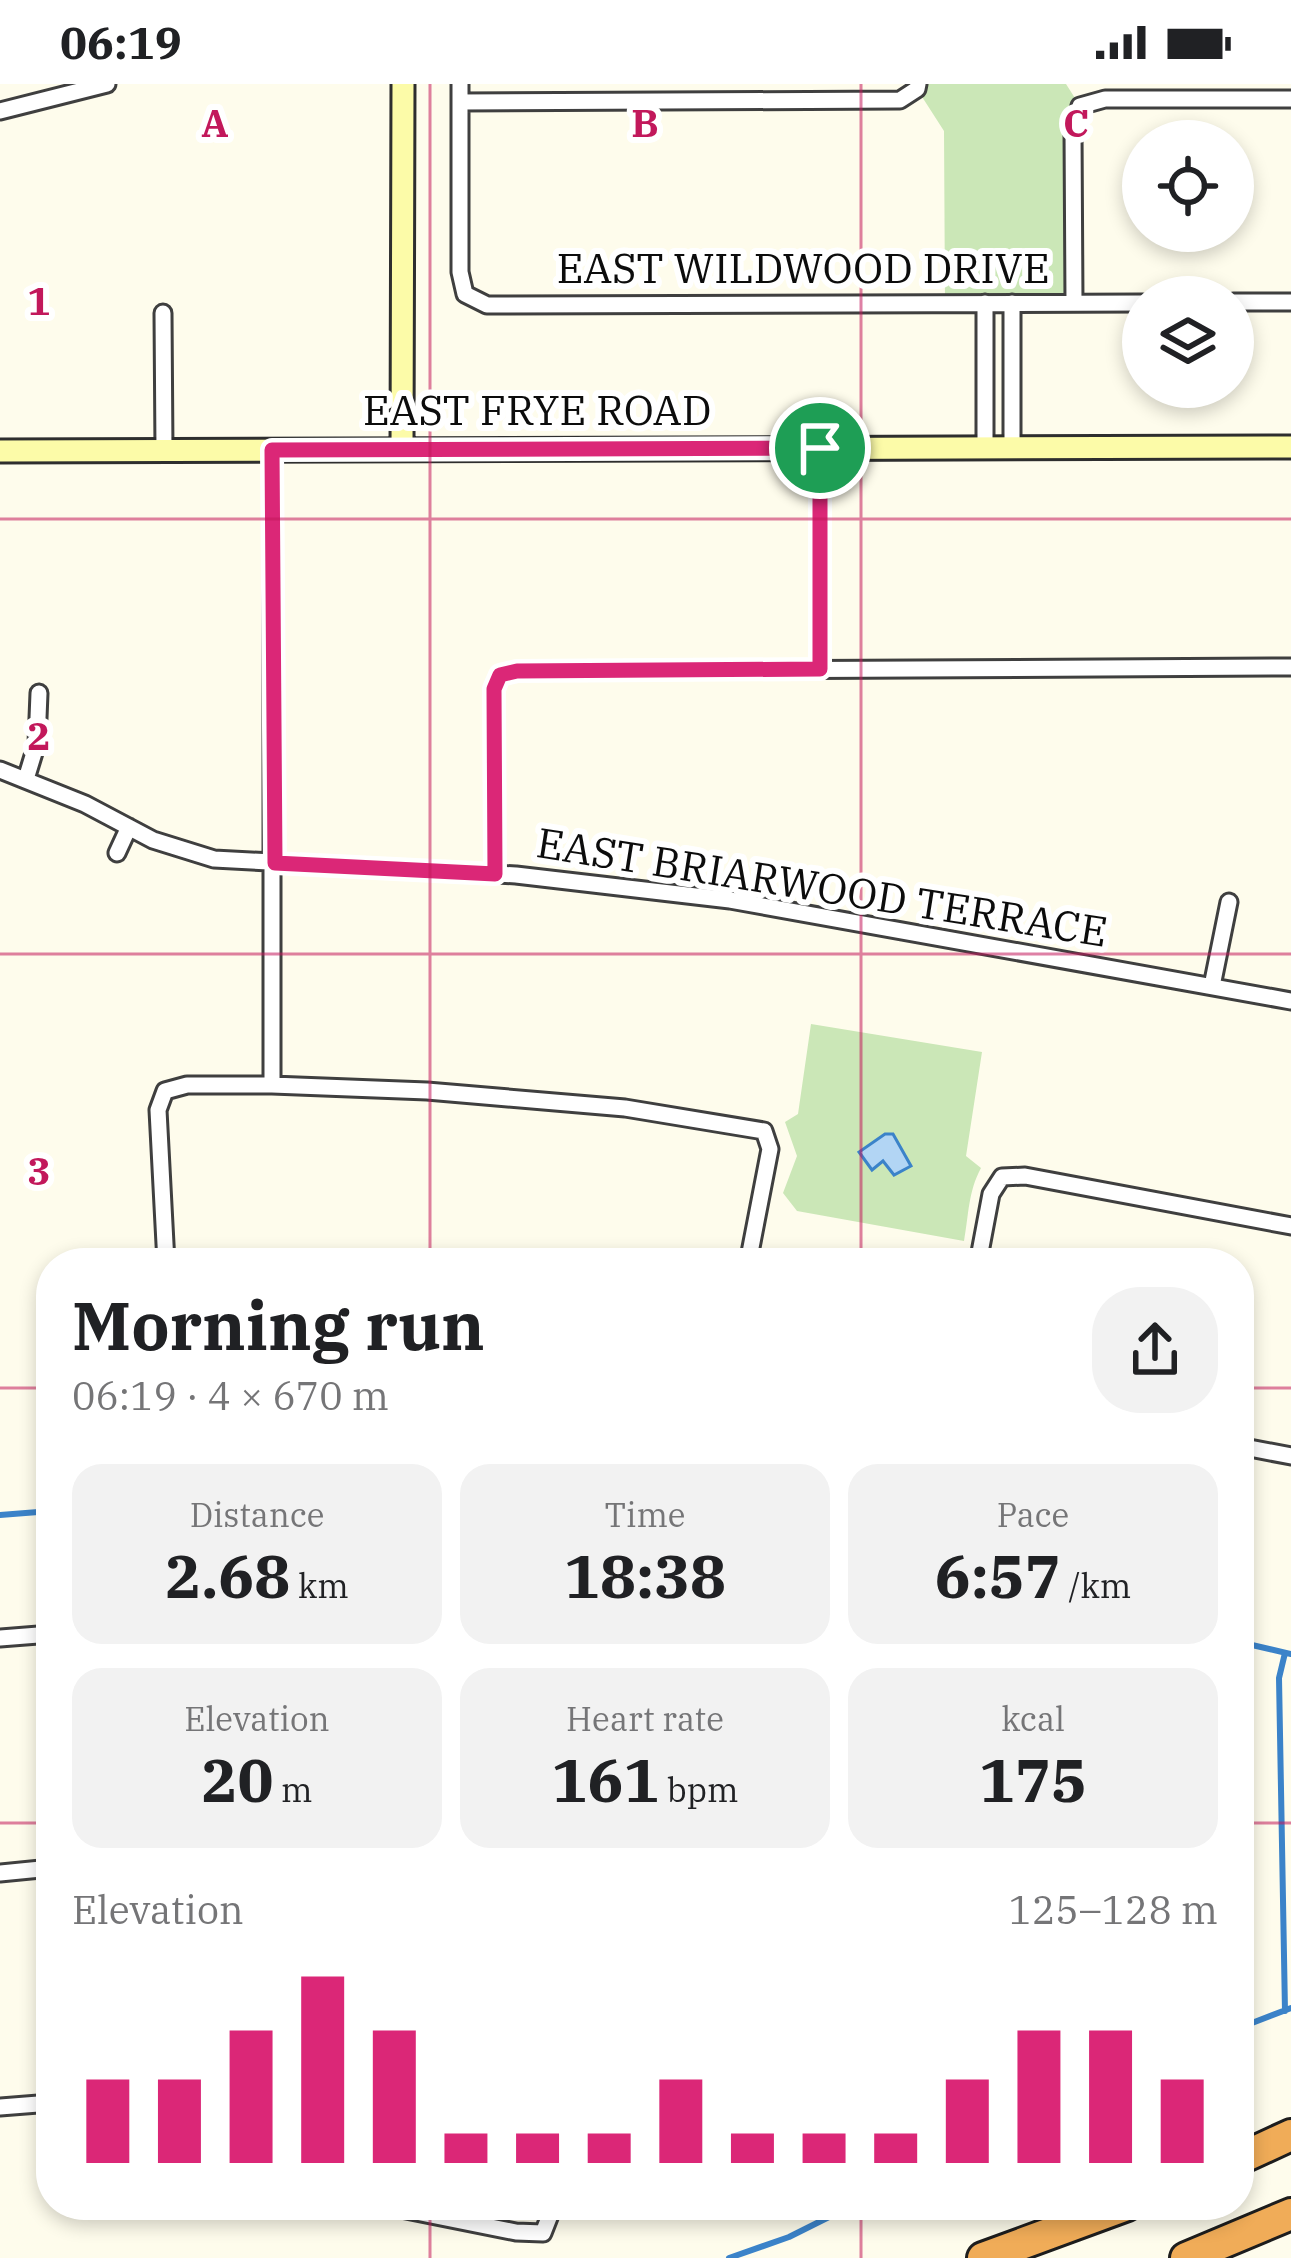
<!DOCTYPE html>
<meta charset="utf-8">
<style>
:root{--surface:#fff;--page:#f2f2f2;--text:#202124;--muted:#757577;--accent:#db2777}
body{margin:0;font-family:"IBM Plex Serif",serif;background:var(--page);color:var(--text);height:100vh;display:flex;flex-direction:column;font-size:45px;white-space:nowrap}
*{box-sizing:border-box;margin:0}
p{font-size:39px;color:var(--muted)}
.icon{flex:none;width:66px;height:66px;fill:none;stroke:currentColor;stroke-width:2;stroke-linecap:round;stroke-linejoin:round}
.map{position:relative;flex:1;overflow:hidden}
.sheet{position:absolute;left:36px;top:1164px;width:1218px;height:972px;display:flex;flex-direction:column;background:var(--surface);border-radius:48px;box-shadow:0 6px 18px #0003}
.sheet>*{flex:none}
.tools{position:absolute;left:1122px;top:36px;display:grid;gap:24px}
.tools a{display:grid;place-items:center;width:132px;height:132px;border-radius:50%;background:var(--surface);box-shadow:0 6px 18px #0003;font-size:60px}
.pin{position:absolute;display:grid;place-items:center;width:102px;height:102px;color:#fff;margin:-51px;border:6px solid #fff;border-radius:50%;box-shadow:0 3px 12px #0007}
.round{display:grid;place-items:center;flex:none;width:126px;height:126px;border-radius:48px;background:var(--page)}
.overview{display:flex;align-items:center;justify-content:space-between;height:204px;padding:0 36px}
h1{font-size:66px;font-weight:700;line-height:90px}
.metrics{display:grid;grid-template-columns:repeat(3,1fr);gap:18px;height:204px;padding:12px 36px}
.metrics div{display:grid;align-content:center;border-radius:30px;background:var(--page);text-align:center}
.metrics b{font-size:60px;font-weight:700}
.metrics small{font-size:33px;font-weight:400}
.metrics p{font-size:33px}
.chart{height:336px;padding:24px 36px}
.chart p{display:flex;justify-content:space-between}
.chart svg{width:100%;height:216px;margin-top:12px;stroke:var(--accent);stroke-width:6}
.status{display:flex;justify-content:space-between;align-items:center;height:84px;padding:0 60px;background:var(--surface);direction:ltr}
.status svg{height:33px;fill:currentColor}
.map>svg:first-child{display:block}
.green{fill:#cbe7b7}
.water{fill:#b2d5f4;stroke:#3b83c9;stroke-width:3}
.lines{fill:none;stroke-linecap:round;stroke-linejoin:round}
.stream{stroke:#3b83c9;stroke-width:6}
.street-casing{stroke:#3f3f3f;stroke-width:21}
.secondary-casing{stroke:#2e2e2e;stroke-width:27}
.highway-casing{stroke:#1d1d1d;stroke-width:36}
.street{stroke:#fff;stroke-width:15}
.secondary{stroke:#fcfba8;stroke-width:21}
.highway{stroke:#f0ac58;stroke-width:30}
.route-casing{stroke:#fff;stroke-width:24}
.route{stroke:#db2777;stroke-width:15}
.grid{fill:none;stroke:#c2185b;stroke-width:3;stroke-opacity:0.55}
.labels{text-anchor:middle;stroke-width:12;stroke-linejoin:round;paint-order:stroke}
.street-label{font-size:42px;fill:#0c0c0c;stroke:#fff}
.grid-label{font-size:39px;text-anchor:middle;font-weight:bold;fill:#c2185b;stroke:#fff;stroke-width:12;stroke-linejoin:round;paint-order:stroke}
</style>
<div class="status"><b>06:19</b><svg viewBox="0 0 49 12"><path d="M0 12V9h3v3zM5 12V6h3v6zM10 12V3h3v9zM15 12V0h3v12zM26 1h20v11H26zM47 4h2v5h-2z"/></svg></div>
<div class="map">
<svg width="1291" height="2174" viewBox="0 0 1291 2174">
<rect width="100%" height="100%" fill="#fefcec"/>
<!-- green -->
<path class="green" d="M918 0H1066L1080 22 1074 219 945 220 944 47 917 5Z
M811 940 982 968 966 1072 981 1084C968 1108 969 1130 964 1157L797 1127 783 1109 797 1072 785 1038 798 1030Z"/>
<!-- water -->
<path class="water" d="M885 1050H893L911 1082 894 1091 883 1077 872 1086 859 1068Z"/>
<g class="lines">
<!-- stream -->
<path class="stream" d="M0 1431 51 1427
M1239 1558 1291 1570
M1285 1927 1279 1594 1285 1569
M1239 1944 1291 1924
M729 2174 789 2153 853 2121"/>
<defs>
<path id="street" d="M460 0V188L465 210 487 221 1143 219
M460 18 900 16 917 5 918 0
M0 27 107 0
M1233 218H1291
M985 219V364
M1012 219V363
M1074 219 1073 46 1080 22 1105 15H1291
M163 229 164 367
M820 364V585
M0 686 85 720 153 756 214 775 516 791 730 816 1291 917
M26 695 37 659 39 609
M117 769 129 743
M495 790 494 605 500 591 517 587 1291 583
M1212 902 1229 818
M272 1001V366
M166 1179 158 1026 165 1007 187 1001H272L427 1007 625 1024 764 1047 770 1065 748 1179
M978 1179 991 1110 1002 1093 1025 1092 1291 1142
M1239 1362 1291 1372
M0 1554 51 1550
M0 1789 51 1784
M0 2023 51 2019
M381 2121 516 2148 543 2149 554 2121"/>
<path id="secondary" d="M402 365 403 0
M0 367 1291 363"/>
<path id="highway" d="M1239 2075 1291 2051
M983 2174 1127 2121
M1186 2174 1291 2130"/>
</defs>
<!-- street casing -->
<use href="#street" class="street-casing"/>
<!-- secondary casing -->
<use href="#secondary" class="secondary-casing"/>
<!-- highway casing -->
<use href="#highway" class="highway-casing"/>
<!-- street -->
<use href="#street" class="street"/>
<!-- secondary -->
<use href="#secondary" class="secondary"/>
<!-- highway -->
<use href="#highway" class="highway"/>
</g>
<g class="lines">
<defs>
<path id="route" d="M820 364V585L517 587 500 591 494 605 495 790 275 779 272 366Z"/>
</defs>
<!-- route casing -->
<use href="#route" class="route-casing"/>
<!-- route -->
<use href="#route" class="route"/>
</g>
<!-- grid -->
<path class="grid" d="M430 0V1179M861 0V1179M0 435H1291M0 870H1291M0 1304H51M1239 1304H1291M0 1739H51M1239 1739H1291M430 2121V2174M861 2121V2174"/>
<g class="labels">
<!-- street labels -->
<g class="street-label">
<text x="803" y="199">EAST WILDWOOD DRIVE</text>
<text x="537" y="341">EAST FRYE ROAD</text>
<text transform="translate(822 803) rotate(9)" y="15">EAST BRIARWOOD TERRACE</text>
</g>
</g>
<g class="grid-label">
<text x="215" y="53">A</text>
<text x="645" y="53">B</text>
<text x="1076" y="53">C</text>
<text x="39" y="231">1</text>
<text x="39" y="666">2</text>
<text x="39" y="1101">3</text>
</g>
</svg>
<div class="tools">
<a><svg class="icon" aria-label="locate" viewBox="0 0 24 24"><circle cx="12" cy="12" r="6"/><path d="M12 2v4M12 18v4M2 12h4M18 12h4"/></svg></a>
<a><svg class="icon" aria-label="layers" viewBox="0 0 24 24"><path d="M12 4l9 5-9 5-9-5zM3 14l9 5 9-5"/></svg></a>
</div>
<div class="pin" style="left:820px;top:364px;background:#1e9e55"><svg class="icon" aria-label="arrive" viewBox="0 0 24 24"><path d="M6 21V4h12l-3 4 3 4H6"/></svg></div>
<section class="sheet">
<div class="overview"><div><h1>Morning run</h1><p>06:19 · 4 × 670 m</p></div><a class="round"><svg class="icon" aria-label="share" viewBox="0 0 24 24"><path d="M12 15V3M7 8l5-5 5 5M5 13v7h14v-7"/></svg></a></div>
<div class="metrics">
<div><p>Distance</p><b>2.68<small> km</small></b></div>
<div><p>Time</p><b>18:38</b></div>
<div><p>Pace</p><b>6:57<small> /km</small></b></div>
</div>
<div class="metrics">
<div><p>Elevation</p><b>20<small> m</small></b></div>
<div><p>Heart rate</p><b>161<small> bpm</small></b></div>
<div><p>kcal</p><b>175</b></div>
</div>
<div class="chart"><p><span>Elevation</span>125–128 m</p>
<svg viewBox="0 0 160 44" preserveAspectRatio="none"><path d="M5 44V27M15 44V27M25 44V17M35 44V6M45 44V17M55 44V38M65 44V38M75 44V38M85 44V27M95 44V38M105 44V38M115 44V38M125 44V27M135 44V17M145 44V17M155 44V27"/></svg>
</div>
</section>
</div>
